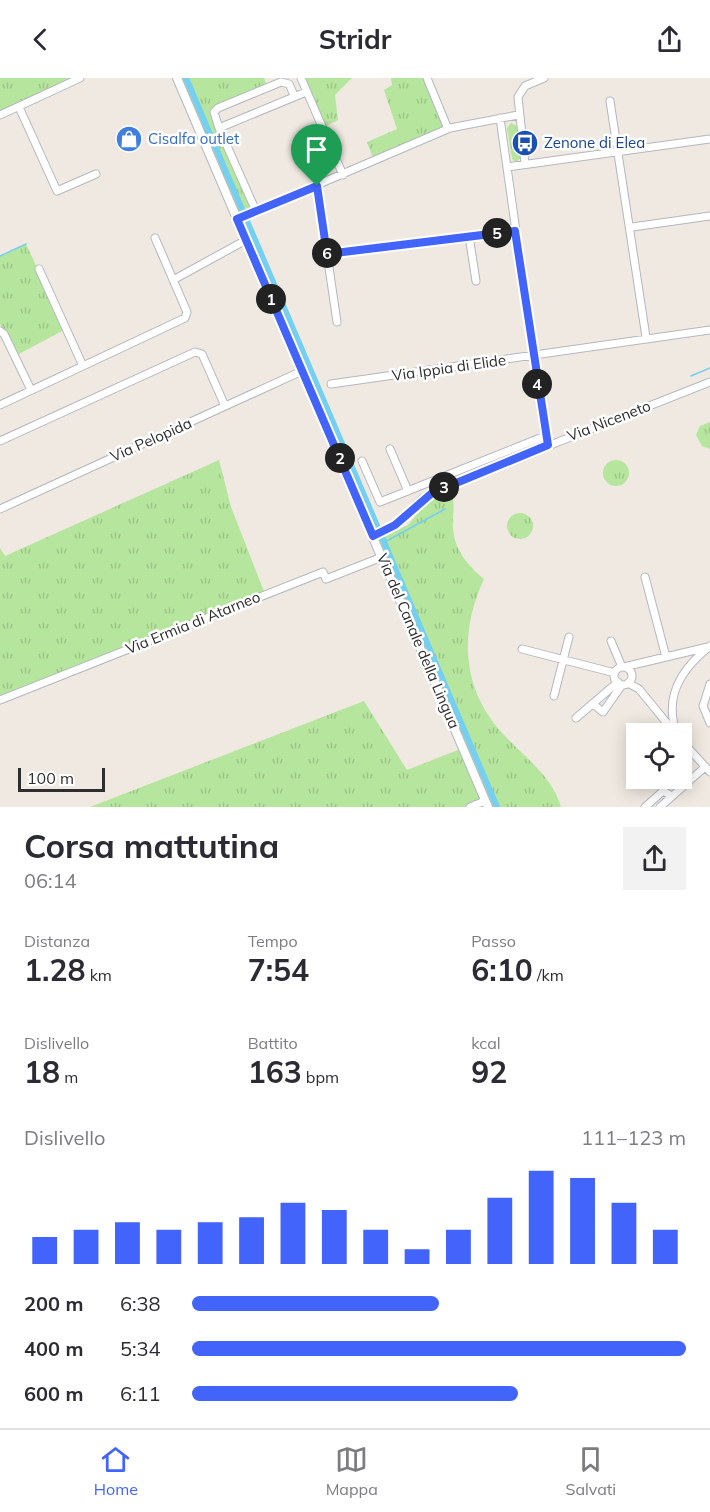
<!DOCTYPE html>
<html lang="it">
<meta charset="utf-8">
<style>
:root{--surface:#fff;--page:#f2f2f3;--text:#2b2b33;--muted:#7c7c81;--line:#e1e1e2;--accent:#4264fb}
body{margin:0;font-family:Mulish,sans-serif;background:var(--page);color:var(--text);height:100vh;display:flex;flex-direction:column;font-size:22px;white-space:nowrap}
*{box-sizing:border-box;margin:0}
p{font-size:20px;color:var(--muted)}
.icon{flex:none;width:33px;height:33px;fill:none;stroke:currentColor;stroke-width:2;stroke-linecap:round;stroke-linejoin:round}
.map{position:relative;height:729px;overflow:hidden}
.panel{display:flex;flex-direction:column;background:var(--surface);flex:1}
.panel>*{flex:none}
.fabs{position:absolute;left:626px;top:645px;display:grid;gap:12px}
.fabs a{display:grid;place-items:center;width:66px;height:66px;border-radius:0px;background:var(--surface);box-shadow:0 3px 15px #0003;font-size:30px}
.scale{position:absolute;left:18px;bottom:15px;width:87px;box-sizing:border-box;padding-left:6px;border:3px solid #2e2e2e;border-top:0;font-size:16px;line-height:21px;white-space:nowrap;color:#2e2e2e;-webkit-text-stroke:4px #fff;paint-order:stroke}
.pin{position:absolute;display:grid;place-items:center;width:51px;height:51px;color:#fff;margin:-62px -26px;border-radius:50% 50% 50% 0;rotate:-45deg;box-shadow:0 0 6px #0007}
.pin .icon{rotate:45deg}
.km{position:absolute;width:30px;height:30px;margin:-15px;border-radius:50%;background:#222;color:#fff;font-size:16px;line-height:30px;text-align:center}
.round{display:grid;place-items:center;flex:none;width:63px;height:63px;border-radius:0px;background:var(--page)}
.summary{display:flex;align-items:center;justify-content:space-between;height:102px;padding:0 24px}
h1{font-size:33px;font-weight:700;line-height:45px}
.stats{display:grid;grid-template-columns:repeat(3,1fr);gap:9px;height:102px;padding:6px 24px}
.stats div{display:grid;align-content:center}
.stats b{font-size:30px;font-weight:700}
.stats small{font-size:16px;font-weight:400}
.stats p{font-size:16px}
.chart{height:168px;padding:12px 24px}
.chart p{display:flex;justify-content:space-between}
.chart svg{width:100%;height:108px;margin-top:6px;stroke:var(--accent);stroke-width:6}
ul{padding:0 24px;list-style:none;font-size:20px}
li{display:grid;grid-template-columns:96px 72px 1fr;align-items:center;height:45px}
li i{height:15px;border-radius:8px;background:var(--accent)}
header{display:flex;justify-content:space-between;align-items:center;height:78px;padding:0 24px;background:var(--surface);font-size:27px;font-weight:700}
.tabs{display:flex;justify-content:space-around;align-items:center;height:84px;border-top:2px solid var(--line);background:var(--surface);font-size:16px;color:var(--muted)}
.tabs a{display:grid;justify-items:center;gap:3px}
.tabs .on{color:var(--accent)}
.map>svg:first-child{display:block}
.grass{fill:url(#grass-tufts)}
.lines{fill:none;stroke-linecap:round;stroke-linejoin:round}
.stream{stroke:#75cff0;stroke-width:1.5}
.canal{stroke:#75cff0;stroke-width:6}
.minor-casing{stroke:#b4b7c1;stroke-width:9}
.tertiary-casing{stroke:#b4b7c1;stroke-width:10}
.minor{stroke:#fff;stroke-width:7}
.tertiary{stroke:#fff;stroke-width:8}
.route-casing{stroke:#fff;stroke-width:12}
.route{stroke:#4264fb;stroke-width:8}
.labels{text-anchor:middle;stroke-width:5;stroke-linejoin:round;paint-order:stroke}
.shop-label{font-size:15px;fill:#366cbe;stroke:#fff;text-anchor:start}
.transit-label{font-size:15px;fill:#164399;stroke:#fff;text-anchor:start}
.street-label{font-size:15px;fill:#2e2e2e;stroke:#fff}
</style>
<header><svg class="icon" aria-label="back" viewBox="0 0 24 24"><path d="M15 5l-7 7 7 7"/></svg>Stridr<svg class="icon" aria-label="share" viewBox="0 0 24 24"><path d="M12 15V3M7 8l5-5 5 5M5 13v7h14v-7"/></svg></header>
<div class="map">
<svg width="710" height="729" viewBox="0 0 710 729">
<defs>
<pattern id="grass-tufts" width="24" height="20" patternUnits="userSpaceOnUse" patternTransform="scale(1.5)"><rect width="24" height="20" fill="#b6e59e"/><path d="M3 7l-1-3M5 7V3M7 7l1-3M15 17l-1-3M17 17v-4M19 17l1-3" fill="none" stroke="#9dc588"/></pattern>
</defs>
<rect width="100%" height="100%" fill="#efe9e1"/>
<!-- grass -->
<path class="grass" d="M0 0H79L0 36Z
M177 0H264L268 10 214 37 256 133 237 141Z
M301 0H352L335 17 338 42 322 50Z
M391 0H427L448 51 374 83 367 64 397 51 384 12 392 7Z
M511 45 517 48 522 79 516 84 512 81 507 50Z
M26 166 66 251 15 278 0 246V178Z
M710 344V371L702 368 696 357 700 348Z
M603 395a13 13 0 1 1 26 0a13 13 0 1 1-26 0Z
M219 382 231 429 265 516 0 622V470L5 478Z
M451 410C455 427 453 432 453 448 453 470 468 488 484 501 458 557 462 615 507 660 527 681 553 700 561 729H491L379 465 380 460 408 447 434 416Z
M507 448a13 13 0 1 1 26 0a13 13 0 1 1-26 0Z
M364 623 407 692 463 670 488 729H90Z"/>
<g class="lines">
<!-- stream -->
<path class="stream" d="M0 178 26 166
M691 298 710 290
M383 465 445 431"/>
<!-- canal -->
<path class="canal" d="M186 0 497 729"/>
<defs>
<path id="minor" d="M301 0 343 97
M427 0 448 51
M294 17 289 6 281 4 218 30 214 34 219 50 306 14
M610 23 646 259
M19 29 57 113 96 96
M0 37 80 0
M219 50 256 133
M525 86 518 19 525 8 544 0
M507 89 710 61
M317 108 337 244
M237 141 450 50 518 37
M632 149 710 138
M469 158 476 203
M327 176 515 153
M39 191 83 288
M173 202 246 162
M0 253 4 256 31 312
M331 306 710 252
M0 327 185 240 187 234 155 160
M0 363 195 274 202 276 225 328
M390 371 408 413
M362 383 380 424 545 358 500 40
M0 431 302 293
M373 458 395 447 422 421 439 411 710 304
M645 499 666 579
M611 563 622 589
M522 571 615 595
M624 589 708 569
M614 598a9 9 0 1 1 18 0a9 9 0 1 1-18 0Z
M628 605 639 611 675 655
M710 606 703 628 710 645
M554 618 569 559
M0 622 323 494 326 501 382 479
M593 626 603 634 622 607
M576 640 618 604
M677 656C663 619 681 591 710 568
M681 662 710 694
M470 729 485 723
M645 729 663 713 672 718
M660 729 705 689"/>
<path id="tertiary" d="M177 0 488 729"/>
</defs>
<!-- minor casing -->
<use href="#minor" class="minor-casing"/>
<!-- tertiary casing -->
<use href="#tertiary" class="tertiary-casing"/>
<!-- minor -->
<use href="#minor" class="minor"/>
<!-- tertiary -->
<use href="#tertiary" class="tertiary"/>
</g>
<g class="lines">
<defs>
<path id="route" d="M317 108 327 176 515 153 548 367 432 415 395 447 373 458 237 141Z"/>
</defs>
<!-- route casing -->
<use href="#route" class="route-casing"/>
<!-- route -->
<use href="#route" class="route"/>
</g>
<!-- icons -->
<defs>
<symbol id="shop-disc" viewBox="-11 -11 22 22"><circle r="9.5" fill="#3f7fe0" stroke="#fff"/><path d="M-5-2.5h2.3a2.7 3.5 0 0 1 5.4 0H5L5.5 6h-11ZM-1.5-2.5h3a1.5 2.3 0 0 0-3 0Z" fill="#fff"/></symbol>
<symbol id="bus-disc" viewBox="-11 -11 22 22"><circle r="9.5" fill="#1a4fb4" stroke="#fff"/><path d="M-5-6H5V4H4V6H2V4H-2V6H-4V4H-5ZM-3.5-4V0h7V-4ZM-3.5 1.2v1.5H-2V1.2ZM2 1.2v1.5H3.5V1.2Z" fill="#fff"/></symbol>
</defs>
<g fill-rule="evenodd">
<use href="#shop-disc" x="114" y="46" width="30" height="30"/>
<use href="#bus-disc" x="510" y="50" width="30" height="30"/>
</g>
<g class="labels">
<!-- shop labels -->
<g class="shop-label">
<text x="148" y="66">Cisalfa outlet</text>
</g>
<!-- transit labels -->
<g class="transit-label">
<text x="544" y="70">Zenone di Elea</text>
</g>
<!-- street labels -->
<g class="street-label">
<text transform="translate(449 290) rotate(-8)" y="5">Via Ippia di Elide</text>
<text transform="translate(609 343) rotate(-21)" y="5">Via Niceneto</text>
<text transform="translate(151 362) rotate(-24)" y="5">Via Pelopida</text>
<text transform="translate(193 545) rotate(-22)" y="5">Via Ermia di Atarneo</text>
<text transform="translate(418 563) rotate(67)" y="5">Via del Canale della Lingua</text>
</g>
</g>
</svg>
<div class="fabs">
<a><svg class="icon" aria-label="locate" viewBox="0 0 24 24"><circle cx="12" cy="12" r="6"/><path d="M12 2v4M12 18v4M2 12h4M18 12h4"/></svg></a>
</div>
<div class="scale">100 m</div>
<div class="pin" style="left:317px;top:108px;background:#1e9e55"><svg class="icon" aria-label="arrive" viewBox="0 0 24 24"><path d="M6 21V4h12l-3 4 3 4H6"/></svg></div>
<b class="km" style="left:271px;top:221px">1</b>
<b class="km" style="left:340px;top:380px">2</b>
<b class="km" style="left:444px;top:409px">3</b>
<b class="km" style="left:537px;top:306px">4</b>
<b class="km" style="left:497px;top:155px">5</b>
<b class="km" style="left:327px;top:175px">6</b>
</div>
<section class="panel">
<div class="summary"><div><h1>Corsa mattutina</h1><p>06:14</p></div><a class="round"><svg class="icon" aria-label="share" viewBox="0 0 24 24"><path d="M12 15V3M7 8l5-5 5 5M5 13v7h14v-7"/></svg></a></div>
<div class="stats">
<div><p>Distanza</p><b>1.28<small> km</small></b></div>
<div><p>Tempo</p><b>7:54</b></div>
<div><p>Passo</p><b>6:10<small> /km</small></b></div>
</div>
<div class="stats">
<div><p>Dislivello</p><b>18<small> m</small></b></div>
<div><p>Battito</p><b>163<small> bpm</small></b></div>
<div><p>kcal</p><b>92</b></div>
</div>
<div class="chart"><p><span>Dislivello</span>111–123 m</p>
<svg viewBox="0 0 160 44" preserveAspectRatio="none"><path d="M5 44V33M15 44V30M25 44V27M35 44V30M45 44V27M55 44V25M65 44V19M75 44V22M85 44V30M95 44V38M105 44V30M115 44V17M125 44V6M135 44V9M145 44V19M155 44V30"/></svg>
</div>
<ul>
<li><b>200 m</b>6:38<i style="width:50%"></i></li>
<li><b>400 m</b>5:34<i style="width:100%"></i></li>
<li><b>600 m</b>6:11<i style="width:66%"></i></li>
</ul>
</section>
<nav class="tabs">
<a class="on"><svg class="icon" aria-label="home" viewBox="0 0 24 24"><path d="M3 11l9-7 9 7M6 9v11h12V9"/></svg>Home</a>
<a><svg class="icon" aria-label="map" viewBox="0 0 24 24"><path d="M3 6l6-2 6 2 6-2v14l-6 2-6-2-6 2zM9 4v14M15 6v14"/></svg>Mappa</a>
<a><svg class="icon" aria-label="saved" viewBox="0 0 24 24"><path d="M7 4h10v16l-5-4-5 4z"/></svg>Salvati</a>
</nav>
